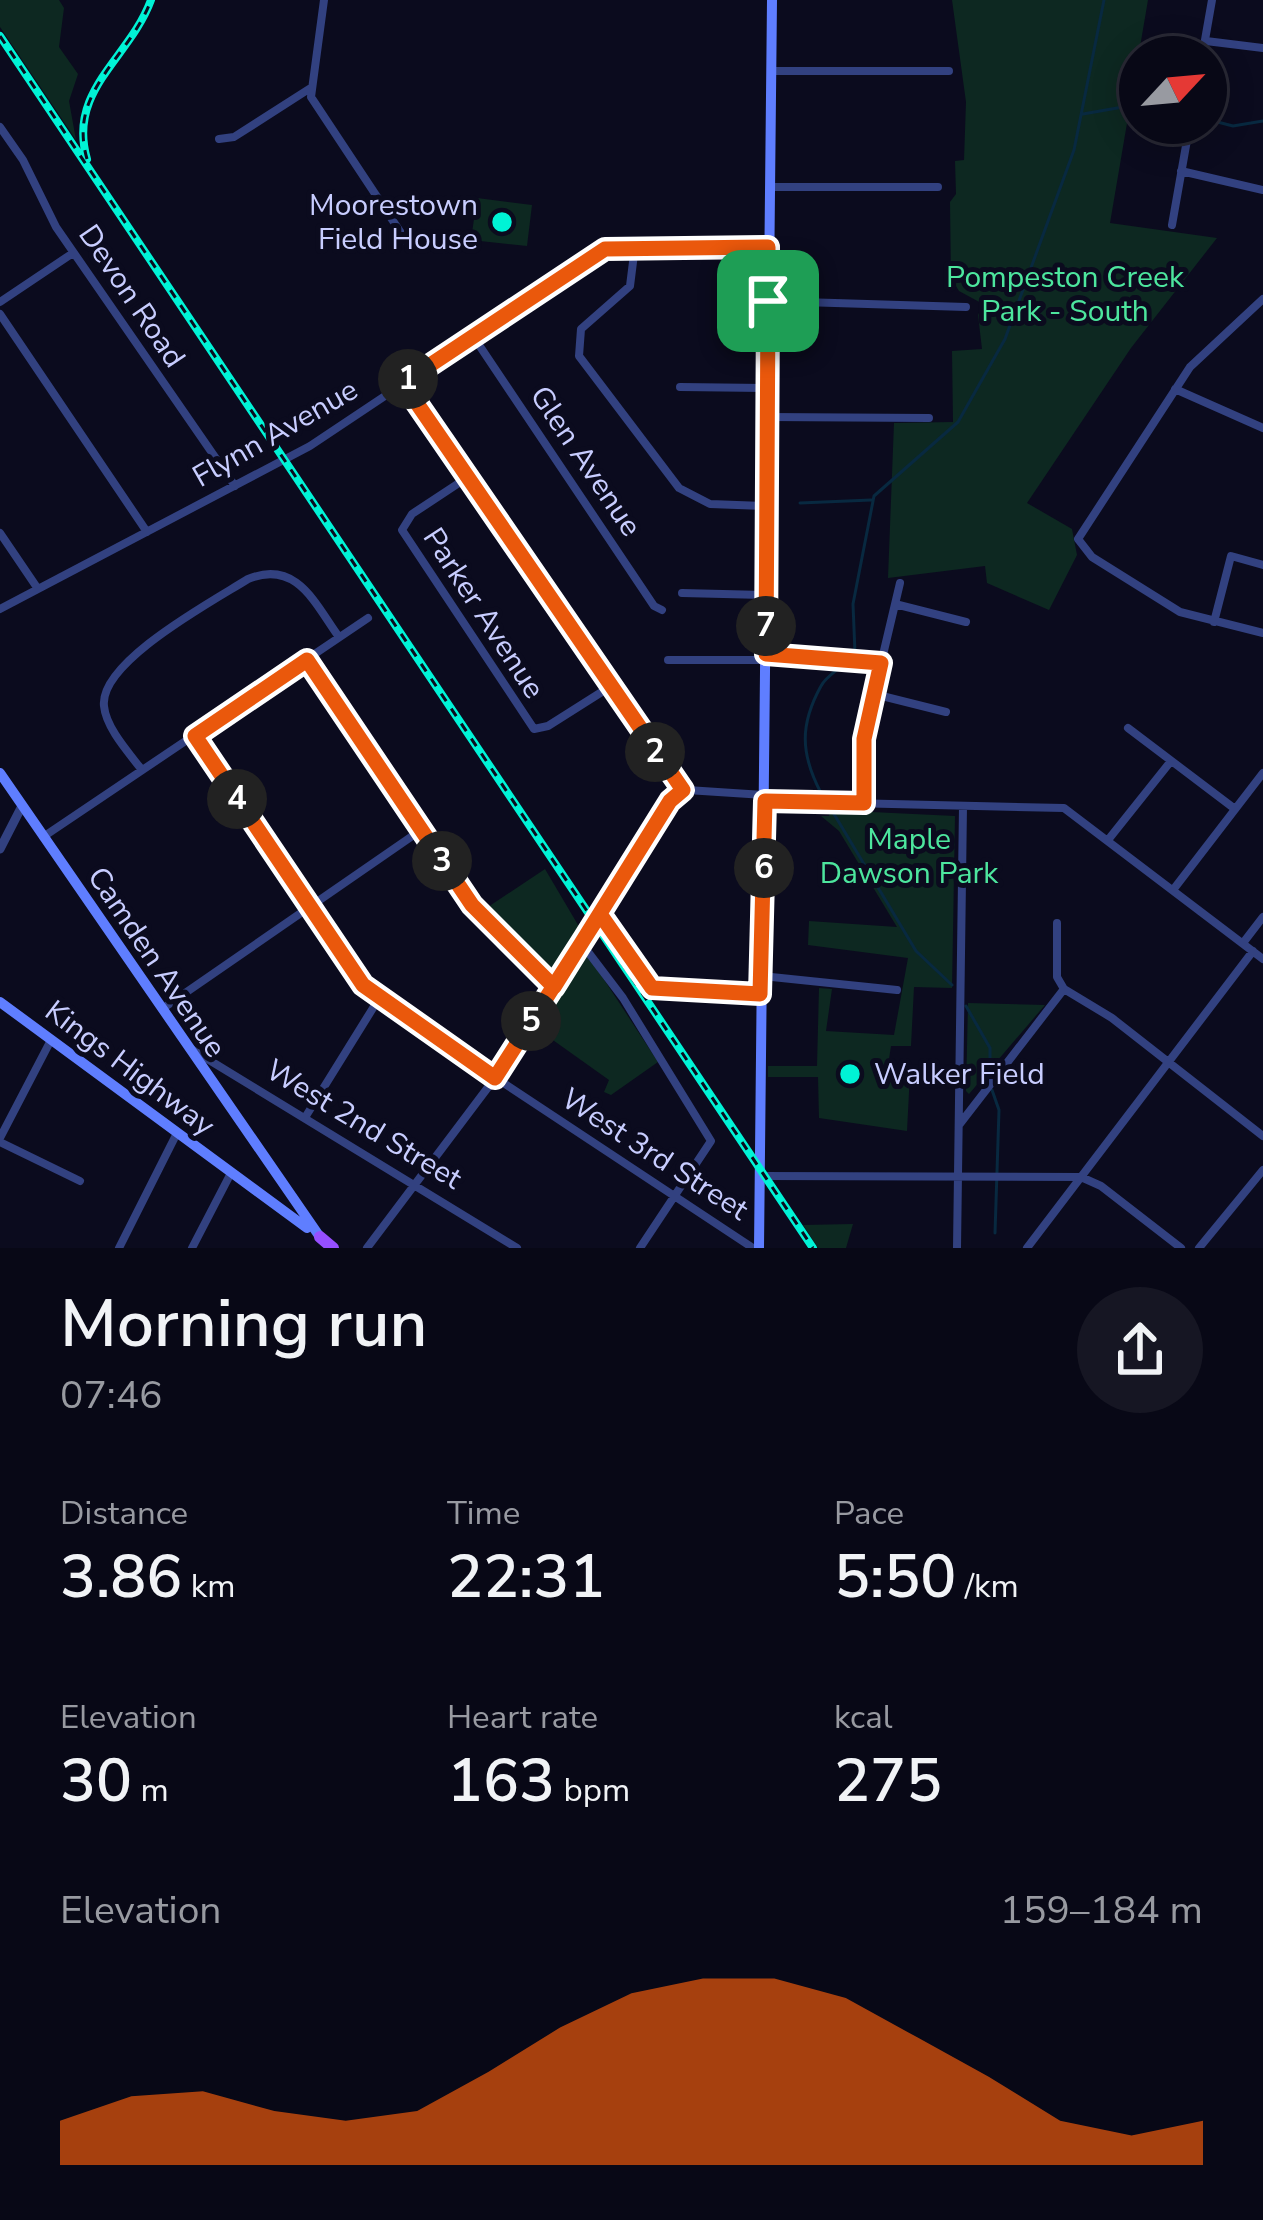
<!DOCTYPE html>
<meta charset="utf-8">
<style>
:root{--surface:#080816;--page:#161623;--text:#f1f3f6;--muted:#989aa1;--line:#292935;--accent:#ea580c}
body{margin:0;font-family:"Nunito Sans",sans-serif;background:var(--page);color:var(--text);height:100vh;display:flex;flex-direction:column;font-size:45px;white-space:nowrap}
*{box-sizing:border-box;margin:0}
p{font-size:39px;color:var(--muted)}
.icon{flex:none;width:66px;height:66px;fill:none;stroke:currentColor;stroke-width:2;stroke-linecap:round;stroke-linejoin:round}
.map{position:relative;height:1248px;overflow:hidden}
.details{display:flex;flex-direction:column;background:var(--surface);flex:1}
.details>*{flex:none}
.needle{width:78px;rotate:64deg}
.controls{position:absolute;left:1119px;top:36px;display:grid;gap:24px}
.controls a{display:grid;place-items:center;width:108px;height:108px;border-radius:50%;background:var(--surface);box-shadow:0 6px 30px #0003,0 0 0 3px var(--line);font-size:60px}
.pin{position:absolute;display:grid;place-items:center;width:102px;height:102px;color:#fff;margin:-51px;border-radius:24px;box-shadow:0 6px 18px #0006}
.km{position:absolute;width:60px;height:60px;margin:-30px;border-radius:50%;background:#222;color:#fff;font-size:33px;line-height:60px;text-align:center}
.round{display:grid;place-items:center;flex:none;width:126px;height:126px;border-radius:63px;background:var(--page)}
.overview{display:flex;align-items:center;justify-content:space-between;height:204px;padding:0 60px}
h1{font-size:66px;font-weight:600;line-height:90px}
.metrics{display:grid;grid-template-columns:repeat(3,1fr);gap:18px;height:204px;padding:12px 60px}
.metrics div{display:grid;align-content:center}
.metrics b{font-size:60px;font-weight:600}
.metrics small{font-size:33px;font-weight:400}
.metrics p{font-size:33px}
.chart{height:336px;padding:24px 60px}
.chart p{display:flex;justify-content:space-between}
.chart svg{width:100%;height:216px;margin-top:12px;fill:var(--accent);opacity:.7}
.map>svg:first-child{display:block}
.green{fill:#0d2821}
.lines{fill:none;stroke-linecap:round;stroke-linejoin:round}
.stream{stroke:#082940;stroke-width:3}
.minor{stroke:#324180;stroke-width:8}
.tertiary{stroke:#324180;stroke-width:9}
.secondary{stroke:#5f7eff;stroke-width:10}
.primary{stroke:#964fff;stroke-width:12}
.rail-casing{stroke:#00f3d6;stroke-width:8}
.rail{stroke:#0b0b1e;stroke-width:3;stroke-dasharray:9;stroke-linecap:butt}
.route-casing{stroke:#fff;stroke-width:24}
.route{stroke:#ea580c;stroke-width:15}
.poi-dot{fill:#00f3d6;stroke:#0b0b1e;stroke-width:4.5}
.labels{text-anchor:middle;stroke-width:10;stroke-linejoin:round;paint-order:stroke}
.poi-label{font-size:30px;fill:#c8cdff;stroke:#0b0b1e;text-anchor:end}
.park-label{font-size:30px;fill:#4de69e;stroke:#0b0b1e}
.street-label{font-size:30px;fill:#c8cdff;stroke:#0b0b1e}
</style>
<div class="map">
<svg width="1263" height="1248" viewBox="0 0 1263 1248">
<rect width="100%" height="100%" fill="#0b0b1e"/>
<!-- green -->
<path class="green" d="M0 0H59L64 8 59 47 78 74 69 101 76 140 0 27Z
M952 0H1148L1110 223 1217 238 1131 348 1027 503 1072 529 1077 555 1049 610 987 583 985 566 888 578 894 423 953 422 952 351 982 349 978 315 983 304 959 291 951 278 950 202 956 194 955 161 964 160 966 102Z
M477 198 532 205 527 246 471 240Z
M830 810 955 816 952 988 914 987 911 1046H891L887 1072 910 1073 907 1131 819 1118 818 1077H768V1066H817L819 988 832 989 826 1031 894 1035 908 958 808 945 809 921 897 927 839 831 821 816H829Z
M545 869 581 930 552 976 485 909Z
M586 952 658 1062 611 1095 604 1092 609 1080 536 1028Z
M968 1003 1045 1005 969 1094 966 1091Z
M853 1224 846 1248H818L803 1225Z"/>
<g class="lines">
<!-- stream -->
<path class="stream" d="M1083 114 1140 104
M1206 119 1233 126 1263 121
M800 503 871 500
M821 793C800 753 800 724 821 686 827 674 846 666 855 653L853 604 874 496 958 422 1005 339 1074 150 1104 0
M834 814 916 951 952 985
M966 1006 990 1048V1081
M992 1090 999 1110 995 1233"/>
<!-- minor -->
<path class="minor" d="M324 0 311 97 407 242
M1206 41 1263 48
M1202 57 1212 0
M771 71H949
M0 127 23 160 56 227 235 486
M219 139 234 137 309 89
M1181 171 1263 190
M770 187H938
M1172 225 1190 123
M635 246 630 286 581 329 579 356 679 488 710 504 766 506
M1263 299 1190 367 1078 539 1092 557 1180 612 1263 633
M769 301 966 307
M0 302 73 253
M0 314 147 532
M473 336 654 606 662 610
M403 383 683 790
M680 387 768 388
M1175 389 1263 428
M768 417 929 418
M468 477 412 514 402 530 534 729 548 726 608 688
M0 533 38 589
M682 593 765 595
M895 604 966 622
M0 609 310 446 605 249 768 247
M1214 622 1231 556 1263 565
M766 654 881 663
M307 660 465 896 554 987
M668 660H765
M874 694 946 712
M1128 728 1235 809
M195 735 375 998 753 1248
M142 770C129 753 106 728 104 706 99 662 213 601 248 579 297 559 315 604 339 637
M765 801 1064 808 1263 959
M864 803 865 731 900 583
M43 837 368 618
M1108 840 1171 761
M1173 890 1263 773
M600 914 652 988 760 994
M1057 923V977L1064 989
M1243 943 1263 917
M582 944 623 998 711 1141 640 1248
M761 976 897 990
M1064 989 1112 1018 1263 1136
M162 1009 421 830
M191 1049 517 1248
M306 1116 378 1000
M959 1125 1064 989
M0 1138 51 1040
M0 1142 80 1181
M760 1176 1081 1177 1101 1186 1181 1248
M119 1248 177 1133
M192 1248 231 1173
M367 1248 495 1078 673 797 687 790 765 795
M957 1248 963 806
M1027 1248 1253 951
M1199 1248 1263 1170"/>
<!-- tertiary -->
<path class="tertiary" d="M0 849 22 806"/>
<!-- secondary -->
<path class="secondary" d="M0 773 320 1237
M0 1002 307 1228
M759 1248 772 0"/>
<!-- primary -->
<path class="primary" d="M320 1237 333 1248"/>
<defs>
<path id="rail" d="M0 36 813 1248
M87 159C67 90 130 58 151 0"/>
</defs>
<!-- rail casing -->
<use href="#rail" class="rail-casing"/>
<!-- rail -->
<use href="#rail" class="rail"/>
</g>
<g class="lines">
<defs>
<path id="route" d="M768 301V247L605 249 403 383 683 790 670 801 554 987 472 905 307 660 195 736 363 985 495 1078 600 914 652 988 760 994 765 801 864 803V739L881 663 766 654 768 301"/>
</defs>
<!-- route casing -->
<use href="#route" class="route-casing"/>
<!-- route -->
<use href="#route" class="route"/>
</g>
<!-- markers -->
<g class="poi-dot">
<circle cx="502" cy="222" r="12"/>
<circle cx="850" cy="1074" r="12"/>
</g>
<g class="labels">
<!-- poi labels -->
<g class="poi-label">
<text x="478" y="215">Moorestown<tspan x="478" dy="34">Field House</tspan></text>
<text x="874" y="1084" text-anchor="start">Walker Field</text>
</g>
<!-- park labels -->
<g class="park-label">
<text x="1065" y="287">Pompeston Creek<tspan x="1065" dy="34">Park - South</tspan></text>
<text x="909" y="849">Maple<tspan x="909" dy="34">Dawson Park</tspan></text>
</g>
<!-- street labels -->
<g class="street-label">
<text transform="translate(132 296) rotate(56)" y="10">Devon Road</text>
<text transform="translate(275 433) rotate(-30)" y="10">Flynn Avenue</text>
<text transform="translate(586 461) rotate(56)" y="10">Glen Avenue</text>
<text transform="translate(484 613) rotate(57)" y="10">Parker Avenue</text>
<text transform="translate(157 962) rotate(56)" y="10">Camden Avenue</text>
<text transform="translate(130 1068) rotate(37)" y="10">Kings Highway</text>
<text transform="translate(364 1124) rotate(31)" y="10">West 2nd Street</text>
<text transform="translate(655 1154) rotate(33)" y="10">West 3rd Street</text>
</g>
</g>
</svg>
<div class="controls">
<a><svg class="needle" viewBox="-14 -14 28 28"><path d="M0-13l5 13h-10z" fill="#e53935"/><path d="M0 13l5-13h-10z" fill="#989aa1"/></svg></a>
</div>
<div class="pin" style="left:768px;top:301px;background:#1e9e55"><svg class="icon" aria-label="arrive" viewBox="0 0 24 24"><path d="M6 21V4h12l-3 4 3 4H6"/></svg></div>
<b class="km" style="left:408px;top:379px">1</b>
<b class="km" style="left:655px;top:752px">2</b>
<b class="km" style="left:442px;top:861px">3</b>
<b class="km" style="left:237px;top:799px">4</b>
<b class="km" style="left:531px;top:1021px">5</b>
<b class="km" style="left:764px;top:868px">6</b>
<b class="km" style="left:766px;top:626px">7</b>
</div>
<section class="details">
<div class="overview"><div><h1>Morning run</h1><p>07:46</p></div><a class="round"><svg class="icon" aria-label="share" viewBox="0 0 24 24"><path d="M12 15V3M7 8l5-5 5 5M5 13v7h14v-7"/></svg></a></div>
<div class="metrics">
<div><p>Distance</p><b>3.86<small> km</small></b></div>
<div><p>Time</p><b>22:31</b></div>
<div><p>Pace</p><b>5:50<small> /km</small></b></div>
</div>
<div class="metrics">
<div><p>Elevation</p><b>30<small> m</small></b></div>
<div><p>Heart rate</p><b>163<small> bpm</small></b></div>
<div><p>kcal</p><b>275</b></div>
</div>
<div class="chart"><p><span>Elevation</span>159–184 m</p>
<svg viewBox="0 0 160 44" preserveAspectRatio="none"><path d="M0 44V35L10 30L20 29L30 33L40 35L50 33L60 25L70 16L80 9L90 6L100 6L110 10L120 18L130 26L140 35L150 38L160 35V44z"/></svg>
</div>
</section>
